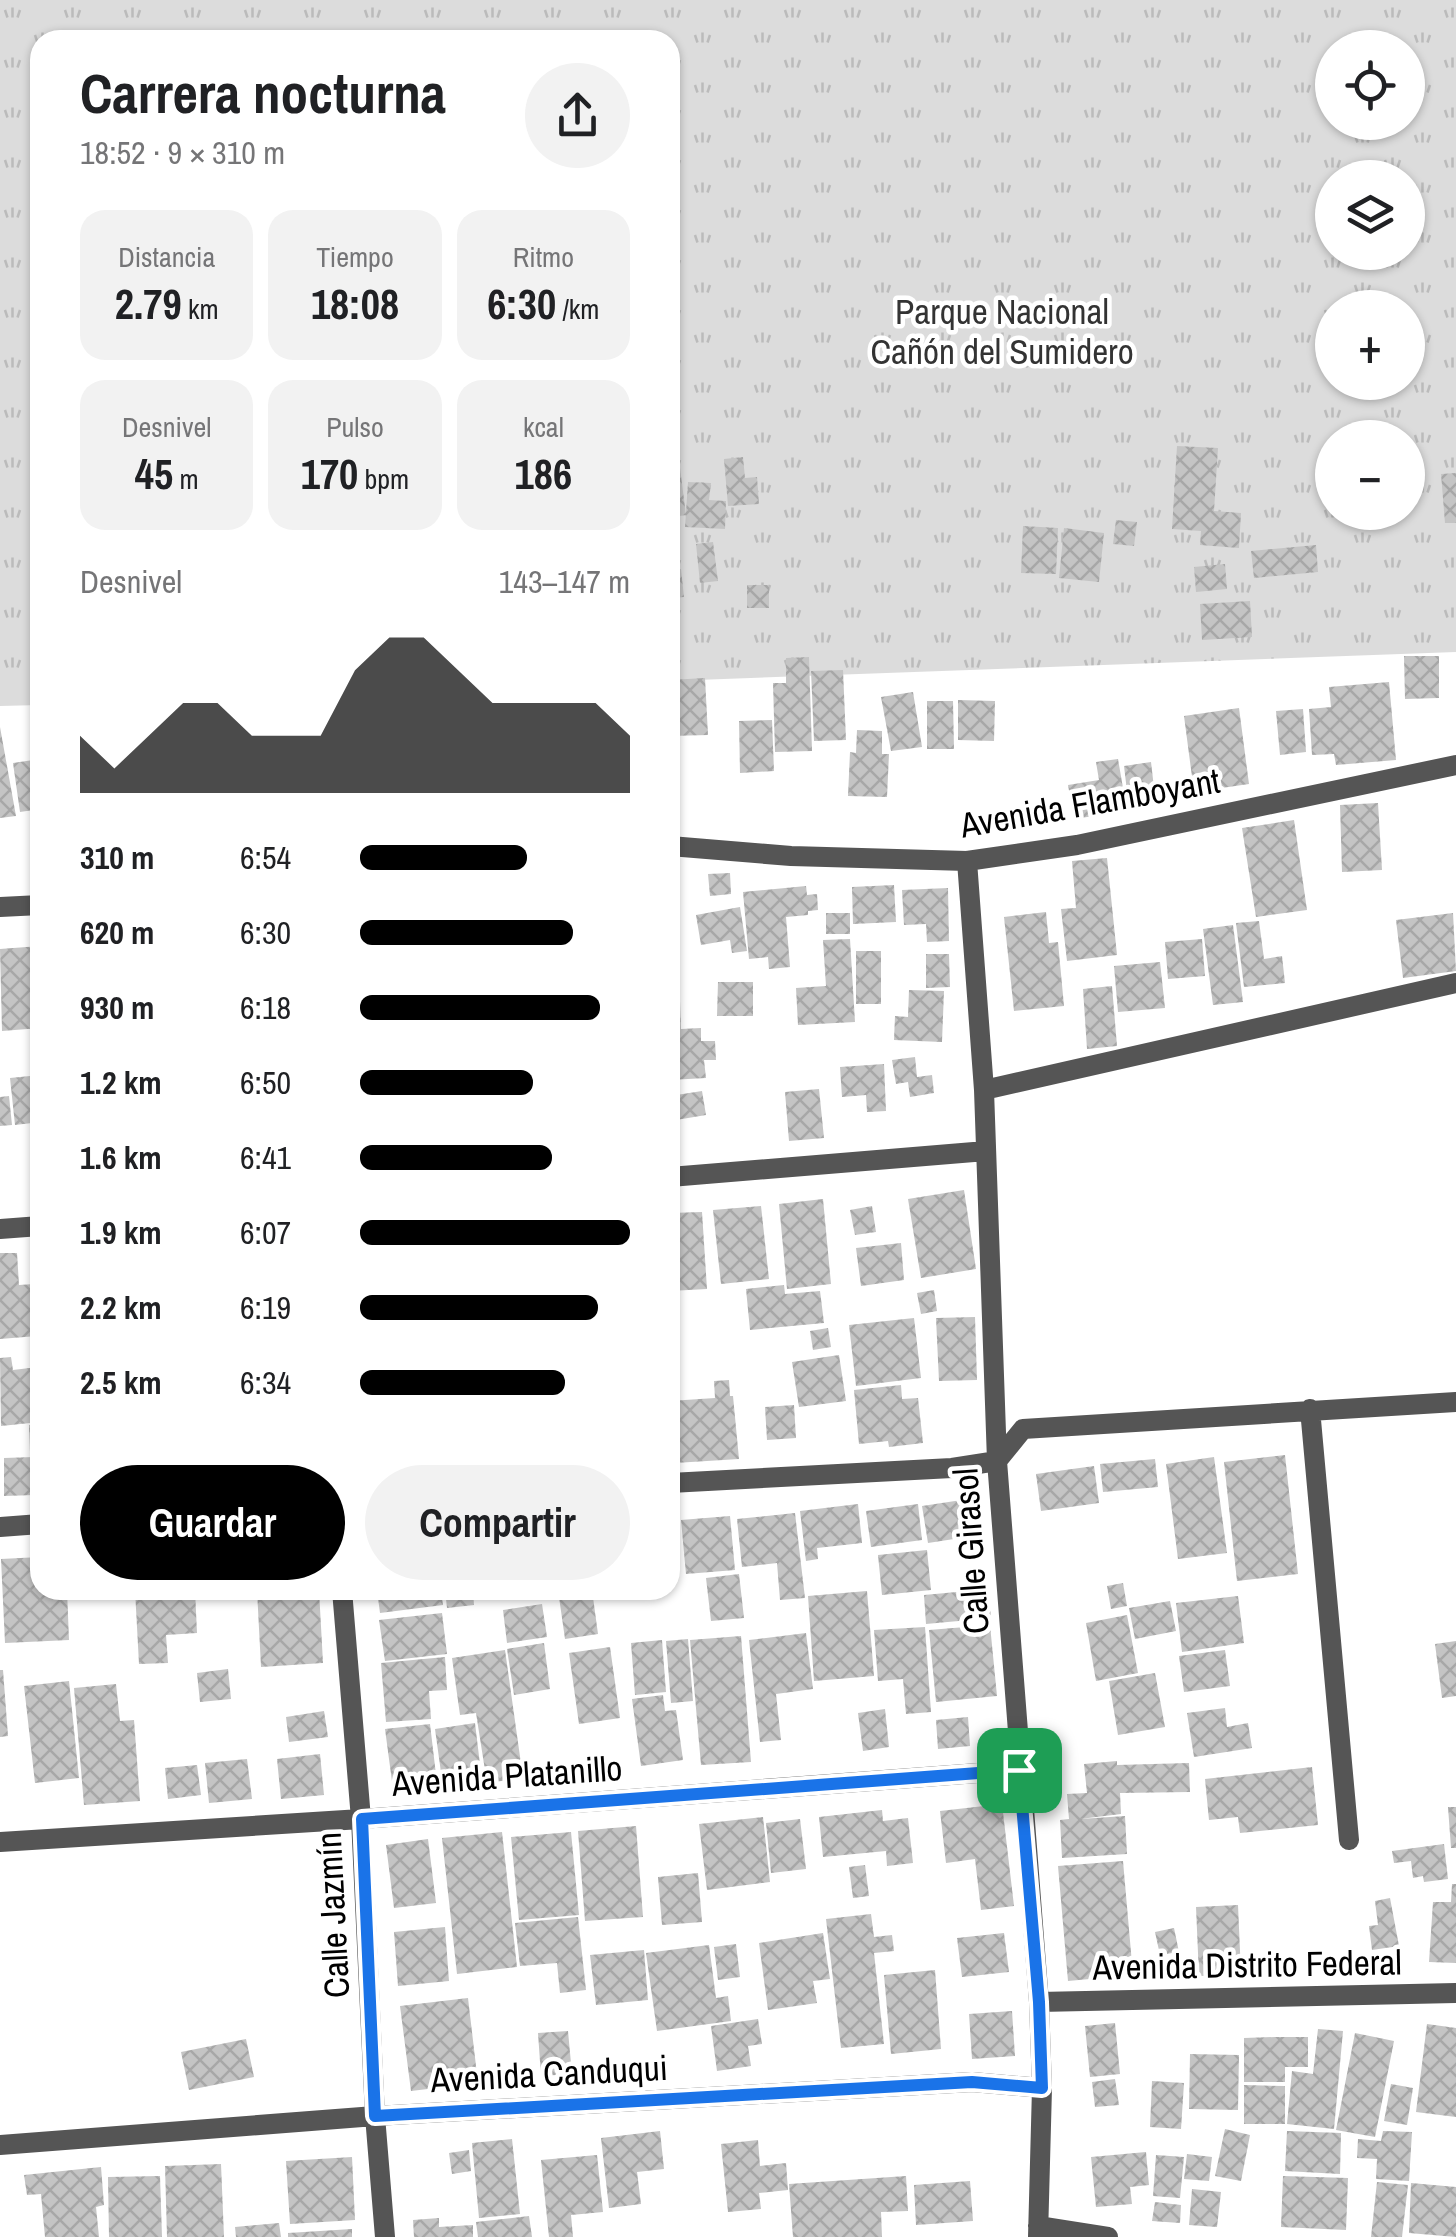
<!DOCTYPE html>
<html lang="es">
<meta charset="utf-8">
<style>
:root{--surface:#fff;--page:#f2f2f2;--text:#202124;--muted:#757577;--accent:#000}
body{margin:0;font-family:"Archivo Narrow",sans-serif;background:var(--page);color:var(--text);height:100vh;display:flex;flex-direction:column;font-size:38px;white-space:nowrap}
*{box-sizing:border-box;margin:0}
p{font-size:32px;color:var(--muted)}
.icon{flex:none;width:55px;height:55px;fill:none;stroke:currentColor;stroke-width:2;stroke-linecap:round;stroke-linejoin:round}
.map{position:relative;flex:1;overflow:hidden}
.side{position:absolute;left:30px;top:30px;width:650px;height:1570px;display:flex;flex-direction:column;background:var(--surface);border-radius:30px;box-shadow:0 2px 8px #0004}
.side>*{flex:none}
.buttons{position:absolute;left:1315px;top:30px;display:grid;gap:20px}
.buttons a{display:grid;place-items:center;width:110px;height:110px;border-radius:50%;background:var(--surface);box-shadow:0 2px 8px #0004;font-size:50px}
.pin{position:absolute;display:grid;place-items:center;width:85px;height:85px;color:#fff;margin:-42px;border-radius:20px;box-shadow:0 5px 15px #0006}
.round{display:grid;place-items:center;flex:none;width:105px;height:105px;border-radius:52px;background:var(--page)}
.overview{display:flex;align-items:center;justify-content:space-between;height:170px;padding:0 50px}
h1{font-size:55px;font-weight:800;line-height:75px}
.figures{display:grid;grid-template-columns:repeat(3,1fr);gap:15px;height:170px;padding:10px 50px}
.figures div{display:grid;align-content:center;border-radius:25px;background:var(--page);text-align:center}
.figures b{font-size:42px;font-weight:800}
.figures small{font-size:28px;font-weight:400}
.figures p{font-size:28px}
.chart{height:280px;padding:20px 50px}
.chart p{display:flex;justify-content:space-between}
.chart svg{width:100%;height:180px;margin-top:10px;fill:var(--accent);opacity:.7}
.action{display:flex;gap:20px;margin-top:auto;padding:20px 50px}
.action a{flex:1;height:115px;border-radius:60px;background:var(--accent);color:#fff;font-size:40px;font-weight:800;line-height:115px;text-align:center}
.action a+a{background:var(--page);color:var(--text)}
ul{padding:0 50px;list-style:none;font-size:32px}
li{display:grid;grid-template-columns:160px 120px 1fr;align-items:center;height:75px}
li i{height:25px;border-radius:12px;background:var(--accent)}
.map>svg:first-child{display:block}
.park{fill:url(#park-tufts);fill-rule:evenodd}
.building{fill:url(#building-cross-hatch)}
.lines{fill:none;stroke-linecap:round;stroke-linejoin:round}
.minor{stroke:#555;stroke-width:20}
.route-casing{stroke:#fff;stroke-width:20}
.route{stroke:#1a73e8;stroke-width:12}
.labels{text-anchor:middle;stroke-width:9;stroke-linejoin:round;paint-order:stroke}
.park-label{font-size:35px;fill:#333;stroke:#fff}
.street-label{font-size:35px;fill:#000;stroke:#fff}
</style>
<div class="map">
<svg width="1456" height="2237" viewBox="0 0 1456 2237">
<defs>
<pattern id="park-tufts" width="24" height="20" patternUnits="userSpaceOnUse" patternTransform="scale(2.5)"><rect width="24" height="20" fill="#dcdcdc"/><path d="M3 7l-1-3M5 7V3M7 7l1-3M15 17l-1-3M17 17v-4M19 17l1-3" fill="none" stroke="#bbb"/></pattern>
<pattern id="building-cross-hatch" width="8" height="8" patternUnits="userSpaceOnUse" patternTransform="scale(2.5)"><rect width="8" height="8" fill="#c4c4c4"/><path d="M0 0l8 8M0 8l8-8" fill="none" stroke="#a7a7a7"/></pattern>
</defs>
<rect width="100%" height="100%" fill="#fff"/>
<!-- park -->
<path class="park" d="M0 0H1456V652L670 681V40H40V705L0 706ZM1332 48H1408V122H1332ZM1332 178H1408V252H1332ZM1332 308H1408V382H1332ZM1332 438H1408V512H1332Z"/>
<!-- building -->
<path class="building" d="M1177 446 1218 448 1214 511 1241 513 1239 548 1200 545 1201 531 1172 529Z
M678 452 686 515 672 517 670 453Z
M743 457 745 478 757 477 759 504 728 506 724 459Z
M1456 473V523H1445L1441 474Z
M688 482 711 483 709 500 726 501 725 529 685 527Z
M1116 520 1137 522 1134 546 1113 544Z
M1023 526 1058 528 1056 574 1021 573Z
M1064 528 1104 533 1099 582 1059 578Z
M713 542 718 581 700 583 696 544Z
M1316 545 1318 572 1254 578 1251 551Z
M1225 564 1227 589 1196 592 1194 567Z
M681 569 684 597 670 598V570Z
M747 585H769V608H747Z
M1250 601 1252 637 1202 640 1200 604Z
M1404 656H1439V698L1405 699Z
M809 657 812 751 775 752 773 683H786V658Z
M843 670 846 740 814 741 811 671Z
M705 678 708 735 670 736V680Z
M1389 682 1396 760 1336 765 1334 754 1312 755 1309 709 1331 707 1329 687Z
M913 692 922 747 891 751 881 697Z
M958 700 995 701 994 741 958 740Z
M927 701H953L954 749H927Z
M1239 708 1249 784 1194 792 1184 716Z
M1303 709 1306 752 1280 755 1276 711Z
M772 720 774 771 740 773 739 721Z
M0 727 16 816 0 818Z
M857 730 882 731V754H889L887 797 848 796 850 752 856 753Z
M40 759V809L20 812 13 763Z
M1118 759 1127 811 1074 819 1068 785 1099 780 1096 762Z
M1151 762 1156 805 1129 808 1124 766Z
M1378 803 1382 870 1342 872 1340 805Z
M1294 820 1307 910 1256 917 1242 828Z
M1107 858 1117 955 1067 961 1061 909 1076 908 1072 861Z
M730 873 731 894 710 896 708 874Z
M894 885 896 922 853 924 852 887Z
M806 886 807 895 817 894 818 910 808 911V915L786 917 790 967 769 969 768 957 749 959 743 892Z
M948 888 949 941 927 942 926 924 904 925 902 890Z
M740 907 747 951 732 953 730 940 701 945 696 915Z
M1046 912 1049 943 1058 942 1064 1006 1014 1011 1004 917Z
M826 913H850V934H826Z
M1453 913 1456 971 1403 978 1396 920Z
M1259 921 1264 959 1282 956 1285 983 1244 987 1236 923Z
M1233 925 1243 1002 1213 1005 1203 929Z
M850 939 855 1022 798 1025 796 988 826 986 823 940Z
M1202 939 1205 976 1168 979 1165 942Z
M40 946V1028L2 1031 0 949Z
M856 951H881V1004H856Z
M926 954H949L950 987 926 988Z
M1160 962 1165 1008 1118 1012 1114 966Z
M679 973 681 1029 701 1028V1041H715L716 1060H704L706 1078 670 1080V974Z
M718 982H753V1016H717Z
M1112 986 1117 1046 1087 1049 1083 989Z
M909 990 944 991 942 1042 894 1040 895 1016 908 1017Z
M915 1057 917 1077 932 1075 934 1093 910 1097 908 1082 896 1084 892 1060Z
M884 1064 886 1111 867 1112 866 1095 842 1097 840 1067Z
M40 1075V1181H37L32 1123 15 1125 10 1078Z
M819 1089 824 1138 789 1141 785 1092Z
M702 1091 706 1115 670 1121V1096Z
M9 1096 12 1125 0 1126V1097Z
M964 1190 976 1269 921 1278 908 1199Z
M823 1199 831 1284 787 1289 779 1204Z
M761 1206 769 1279 721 1284 713 1210Z
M872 1206 876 1232 855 1235 850 1210Z
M702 1212 707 1289 670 1291V1213Z
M901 1243 904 1280 861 1286 856 1248Z
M0 1253H17L19 1285 34 1284 37 1336 0 1339Z
M784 1285 785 1294 820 1291 824 1323 750 1330 746 1289Z
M934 1290 937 1311 921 1314 917 1293Z
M975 1317 977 1380 939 1381 936 1318Z
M914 1318 921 1378 856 1386 849 1325Z
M828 1328 831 1347 813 1350 810 1331Z
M839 1355 846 1401 799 1407 792 1362Z
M11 1357 13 1370 38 1367 40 1422 1 1426 0 1358Z
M729 1380 730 1396H733L739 1459 675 1463 670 1401 715 1398 714 1381Z
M901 1385 902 1399 918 1398 923 1443 889 1447 888 1441 859 1444 854 1390Z
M794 1405 796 1438 767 1440 765 1407Z
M29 1425H40V1452H30Z
M1285 1455 1298 1574 1237 1581 1224 1462Z
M34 1457 35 1495 4 1496V1458Z
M1214 1457 1227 1553 1178 1559 1166 1464Z
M1155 1459 1158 1487 1103 1492 1100 1464Z
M1094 1466 1099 1503 1041 1511 1036 1474Z
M975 1498 980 1535 928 1543 922 1506Z
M858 1504 862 1543 817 1548 818 1559 806 1561 800 1511Z
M918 1504 922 1540 871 1547 866 1511Z
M795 1513 805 1598 780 1600 777 1563 742 1567 737 1519Z
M730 1516 735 1570 686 1574 681 1520Z
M927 1550 931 1590 882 1595 878 1555Z
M40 1557V1590H67L69 1640 5 1643 1 1559Z
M739 1574 744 1618 711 1621 706 1578Z
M1123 1583 1127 1606 1111 1609 1107 1586Z
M989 1589 991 1618 926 1624 924 1595Z
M135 1590H195L197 1633 166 1635 168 1663 139 1664Z
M257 1590H319L323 1663 261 1667Z
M377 1590H441L443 1605 380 1613Z
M445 1590H473L474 1605 447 1608Z
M558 1590H592L598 1634 565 1639Z
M867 1591 874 1676 814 1681 808 1596Z
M1238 1596 1244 1643 1182 1652 1176 1603Z
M1170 1601 1176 1631 1135 1639 1129 1608Z
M542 1604 547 1637 507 1643 503 1610Z
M442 1613 447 1654 385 1661 379 1620Z
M1127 1615 1138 1673 1096 1681 1086 1623Z
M990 1625 997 1696 936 1702 929 1630Z
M925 1627 931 1712 906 1714 903 1679 878 1681 874 1630Z
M806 1633 813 1689 776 1694 781 1740 760 1742 749 1640Z
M741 1636 751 1762 701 1765 690 1640Z
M688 1639 693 1701 671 1703 666 1641Z
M662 1640 666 1692 635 1695 631 1643Z
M1456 1641V1696L1442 1698 1435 1644Z
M544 1643 550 1689 514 1695 507 1649Z
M610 1647 620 1718 579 1724 569 1653Z
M505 1650 523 1778 487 1783 476 1713 460 1715 452 1658Z
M1225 1650 1230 1686 1184 1692 1179 1656Z
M445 1657 447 1690 429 1691 431 1719 386 1722 381 1663Z
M228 1669 231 1699 200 1702 197 1673Z
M0 1670H3L8 1736 0 1737Z
M1155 1673 1165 1727 1118 1735 1109 1681Z
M69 1681 79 1778 35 1783 24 1686Z
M116 1684 120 1721 134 1720 140 1801 84 1805 74 1688Z
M663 1695 665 1711 676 1710 683 1760 641 1766 632 1699Z
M1225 1708 1227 1727 1248 1723 1252 1748 1194 1757 1187 1713Z
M885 1709 889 1747 863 1751 858 1713Z
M324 1711 328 1737 289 1742 286 1717Z
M968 1717 970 1746 938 1749 936 1720Z
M475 1723 482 1781 443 1787 435 1729Z
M430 1724 437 1783 393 1789 385 1729Z
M320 1754 324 1795 281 1799 277 1759Z
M247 1759 252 1799 209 1803 205 1763Z
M1117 1761V1765L1189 1763 1190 1792 1120 1793 1121 1814 1080 1819 1125 1816 1127 1854 1062 1858 1060 1820 1069 1819 1067 1794 1087 1793 1084 1764Z
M197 1765 201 1795 168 1799 165 1768Z
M1312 1767 1318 1825 1240 1833 1238 1817 1209 1820 1205 1779Z
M1002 1804 1014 1906 981 1910 975 1859 946 1863 940 1811Z
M1448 1807H1456V1848H1451Z
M882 1810 883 1821 908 1818 913 1863 887 1866 886 1851 823 1857 819 1817Z
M763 1817 770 1882 707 1890 699 1824Z
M800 1819 806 1869 771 1873 766 1823Z
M636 1826 643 1917 585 1921 578 1831Z
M502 1832 517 1967 457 1974 442 1838Z
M571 1832 579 1915 519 1920 511 1837Z
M428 1839 436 1903 394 1908 386 1845Z
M1444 1844 1448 1879 1424 1882 1423 1876 1413 1878 1411 1861 1394 1863 1392 1851Z
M1123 1861 1133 1975 1068 1981 1058 1866Z
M865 1865 869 1896 853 1898 849 1867Z
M698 1873 702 1922 662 1925 658 1877Z
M1452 1884H1456V1963L1429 1962 1433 1902H1451Z
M1390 1898 1399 1946 1372 1950 1369 1926 1378 1925 1375 1901Z
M1238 1905 1241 1974 1199 1976 1196 1907Z
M871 1914 874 1937 892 1935 894 1951 874 1953 884 2044 841 2048 826 1919Z
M578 1917 586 1990 560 1993 557 1963 520 1966 515 1923Z
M445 1927 449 1981 398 1986 394 1932Z
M1174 1928 1179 1952 1160 1955 1155 1932Z
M823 1933 830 1979 813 1981 817 2003 768 2010 759 1943Z
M1004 1933 1009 1972 962 1977 957 1938Z
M736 1944 740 1977 718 1980 714 1947Z
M709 1945 716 1998 728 1996 731 2021 657 2031 646 1953Z
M644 1950 648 2000 596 2005 590 1955Z
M935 1970 941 2049 891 2054 884 1975Z
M468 1998 478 2083 411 2091 400 2006Z
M1012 2011 1015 2056 972 2059 969 2014Z
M758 2019 762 2044 748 2046 751 2066 717 2071 711 2026Z
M1115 2023 1120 2074 1090 2077 1085 2026Z
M1427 2024 1456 2028V2117L1416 2112Z
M1318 2029 1343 2031 1334 2129 1287 2124 1292 2071 1313 2074Z
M568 2031 572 2074 541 2076 538 2033Z
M1355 2033 1394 2041 1375 2137 1336 2130Z
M1275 2037H1308V2067H1285V2082H1244V2038Z
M246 2039 254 2077 189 2090 181 2052Z
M1190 2054 1239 2055 1238 2110 1189 2109Z
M1115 2079 1119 2105 1095 2107 1092 2082Z
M1152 2081 1184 2083 1181 2129 1150 2127Z
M1391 2084 1413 2088 1407 2125 1384 2121Z
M1244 2085 1285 2086V2124H1244Z
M1225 2129 1250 2135 1241 2181 1215 2176Z
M660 2131 664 2169 637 2172 641 2204 609 2208 601 2138Z
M1287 2131 1341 2133 1340 2174 1285 2171Z
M1383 2131 1412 2132 1409 2181 1376 2179 1377 2159 1357 2158 1358 2139 1381 2141Z
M512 2139 520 2214 479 2218 472 2143Z
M758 2140 760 2166 786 2163 788 2190 759 2193 761 2209 728 2212 721 2144Z
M469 2150 471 2171 452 2174 449 2153Z
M1146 2152 1149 2185 1130 2187 1132 2204 1096 2207 1091 2157Z
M1187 2154 1212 2157 1209 2181 1184 2179Z
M597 2155 603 2212 571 2215 573 2237H549L541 2160Z
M1156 2155 1184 2157 1180 2198 1153 2196Z
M352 2157 355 2220 290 2224 286 2161Z
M221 2164 224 2237H167L165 2166Z
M101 2167 104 2205 96 2207 99 2237H45L41 2194 27 2195 24 2175Z
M160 2176 162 2237H109L108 2177Z
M906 2176 908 2211 881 2212 882 2237H793L789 2184Z
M1283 2176 1348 2178 1346 2230 1281 2227Z
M970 2181 973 2221 916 2225 914 2185Z
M1377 2182 1408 2185 1402 2237H1371Z
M1411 2183 1456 2187V2237L1409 2233Z
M1192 2189 1221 2192 1217 2227 1189 2225Z
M1155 2202 1181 2205 1180 2223 1152 2221Z
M529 2216 532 2237H478L476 2222Z
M439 2218V2227L473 2225V2237H414L413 2220Z
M279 2223 281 2237H236L235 2227Z
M352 2229V2237H288V2233Z"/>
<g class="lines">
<!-- minor -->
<path class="minor" d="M670 846 791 856 967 861 1077 845 1456 765
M967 861 984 1090 997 1461 1039 2002 1042 2088 1038 2237
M0 907 40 905
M984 1090 1456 983
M670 1177 986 1151
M0 1229 40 1226
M1310 1409 1349 1840
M670 1483 952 1468 997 1461 1023 1429 1456 1402
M0 1527 40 1524
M342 1590 361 1819 375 2116 385 2237
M0 1842 361 1819 1019 1770
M1039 2002 1456 1993
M0 2145 375 2116 972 2082 1042 2088
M1038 2226 1108 2237"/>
</g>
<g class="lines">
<defs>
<path id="route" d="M1019 1770 1039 2002 1042 2088 972 2082 375 2116 362 1819Z"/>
</defs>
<!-- route casing -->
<use href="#route" class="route-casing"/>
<!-- route -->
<use href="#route" class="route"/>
</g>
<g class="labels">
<!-- park labels -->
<g class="park-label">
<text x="1002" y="324">Parque Nacional<tspan x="1002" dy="40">Cañón del Sumidero</tspan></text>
</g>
<!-- street labels -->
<g class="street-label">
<text transform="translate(1090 803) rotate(-10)" y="12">Avenida Flamboyant</text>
<text transform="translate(971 1551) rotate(-94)" y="12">Calle Girasol</text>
<text transform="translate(507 1776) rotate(-4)" y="12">Avenida Platanillo</text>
<text transform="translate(333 1915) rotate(-93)" y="12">Calle Jazmín</text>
<text transform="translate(1247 1965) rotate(-1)" y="12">Avenida Distrito Federal</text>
<text transform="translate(549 2074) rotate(-3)" y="12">Avenida Canduqui</text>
</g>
</g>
</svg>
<div class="buttons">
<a><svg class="icon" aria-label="locate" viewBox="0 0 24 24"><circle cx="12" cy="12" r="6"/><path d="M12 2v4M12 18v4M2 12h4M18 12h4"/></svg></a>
<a><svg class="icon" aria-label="layers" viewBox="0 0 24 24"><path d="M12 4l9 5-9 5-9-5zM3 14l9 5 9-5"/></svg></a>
<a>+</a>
<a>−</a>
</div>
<div class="pin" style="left:1019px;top:1770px;background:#1e9e55"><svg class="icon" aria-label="arrive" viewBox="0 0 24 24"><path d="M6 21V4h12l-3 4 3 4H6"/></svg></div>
<section class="side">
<div class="overview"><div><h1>Carrera nocturna</h1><p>18:52 · 9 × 310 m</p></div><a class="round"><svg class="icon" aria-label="share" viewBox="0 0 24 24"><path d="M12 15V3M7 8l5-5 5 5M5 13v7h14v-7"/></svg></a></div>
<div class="figures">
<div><p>Distancia</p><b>2.79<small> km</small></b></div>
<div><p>Tiempo</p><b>18:08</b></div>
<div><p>Ritmo</p><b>6:30<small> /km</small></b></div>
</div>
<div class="figures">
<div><p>Desnivel</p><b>45<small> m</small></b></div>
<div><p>Pulso</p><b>170<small> bpm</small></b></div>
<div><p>kcal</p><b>186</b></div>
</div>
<div class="chart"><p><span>Desnivel</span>143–147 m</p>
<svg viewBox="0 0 160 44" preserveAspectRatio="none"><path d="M0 44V30L10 38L20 30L30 22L40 22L50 30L60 30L70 30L80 14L90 6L100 6L110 14L120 22L130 22L140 22L150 22L160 30V44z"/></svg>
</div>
<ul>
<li><b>310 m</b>6:54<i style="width:62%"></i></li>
<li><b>620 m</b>6:30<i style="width:79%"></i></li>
<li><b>930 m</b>6:18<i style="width:89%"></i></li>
<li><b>1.2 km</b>6:50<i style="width:64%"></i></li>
<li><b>1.6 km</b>6:41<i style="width:71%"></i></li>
<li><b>1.9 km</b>6:07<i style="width:100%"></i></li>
<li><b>2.2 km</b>6:19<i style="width:88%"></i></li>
<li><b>2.5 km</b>6:34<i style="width:76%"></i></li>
</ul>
<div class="action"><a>Guardar</a><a>Compartir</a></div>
</section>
</div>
